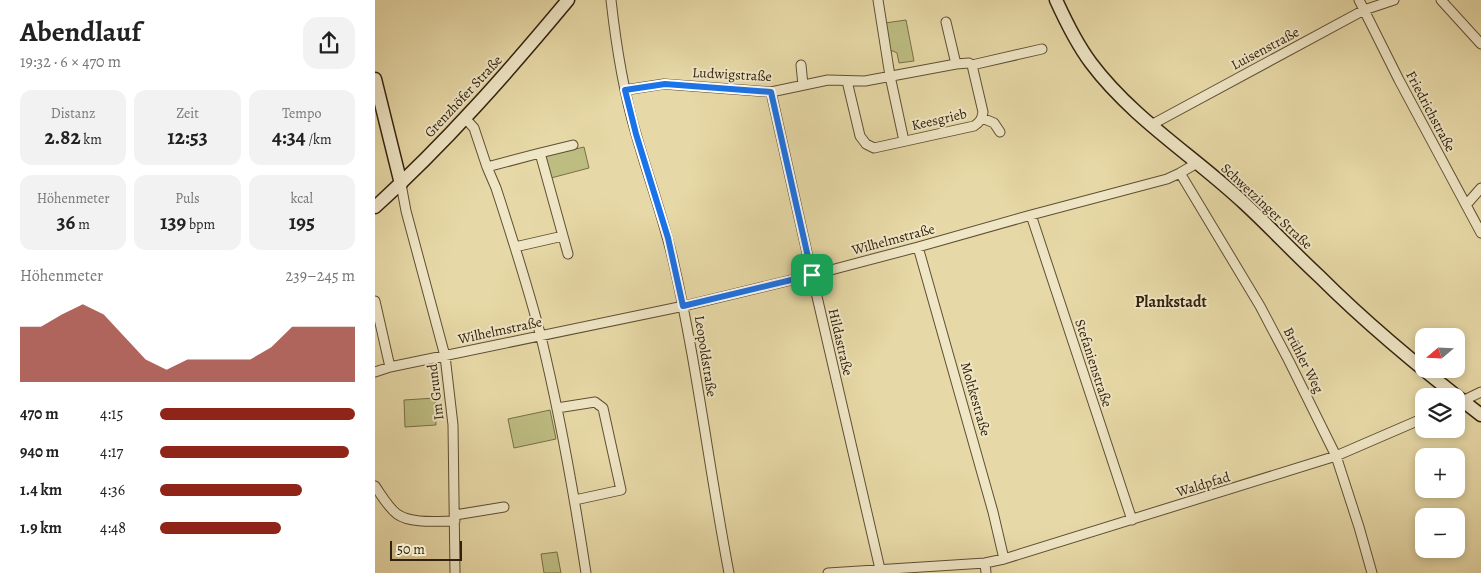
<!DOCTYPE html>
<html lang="de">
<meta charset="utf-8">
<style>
:root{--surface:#fff;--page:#f2f2f2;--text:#222;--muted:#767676;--accent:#8f2418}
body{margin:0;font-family:Alegreya,serif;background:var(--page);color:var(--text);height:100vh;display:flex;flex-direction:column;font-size:19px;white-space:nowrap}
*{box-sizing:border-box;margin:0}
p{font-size:16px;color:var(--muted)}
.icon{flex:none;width:28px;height:28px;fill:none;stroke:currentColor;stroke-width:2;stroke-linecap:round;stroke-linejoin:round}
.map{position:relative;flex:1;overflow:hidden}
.panel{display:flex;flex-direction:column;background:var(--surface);width:375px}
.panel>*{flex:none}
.needle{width:32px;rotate:251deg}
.tools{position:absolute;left:1040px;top:328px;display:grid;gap:10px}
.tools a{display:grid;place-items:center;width:50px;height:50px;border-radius:10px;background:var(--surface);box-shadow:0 2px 8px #0003;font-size:25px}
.scale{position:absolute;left:15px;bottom:12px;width:72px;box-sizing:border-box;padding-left:5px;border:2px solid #32210c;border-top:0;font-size:14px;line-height:18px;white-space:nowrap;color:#32210c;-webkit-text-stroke:4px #efe6c6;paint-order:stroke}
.pin{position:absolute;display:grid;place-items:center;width:42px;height:42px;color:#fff;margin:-21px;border-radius:10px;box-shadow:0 2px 8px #0006}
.round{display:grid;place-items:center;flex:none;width:52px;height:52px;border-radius:15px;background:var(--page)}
.summary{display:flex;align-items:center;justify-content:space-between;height:85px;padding:0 20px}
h1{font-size:28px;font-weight:700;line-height:38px}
.metrics{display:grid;grid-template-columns:repeat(3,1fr);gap:8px;height:85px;padding:5px 20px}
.metrics div{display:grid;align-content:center;border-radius:12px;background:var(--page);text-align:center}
.metrics b{font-size:21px;font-weight:700}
.metrics small{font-size:14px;font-weight:400}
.metrics p{font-size:14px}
.chart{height:140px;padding:10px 20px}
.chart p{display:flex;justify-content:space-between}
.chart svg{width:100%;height:90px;margin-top:5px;fill:var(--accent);opacity:.7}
ul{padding:0 20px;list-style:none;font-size:16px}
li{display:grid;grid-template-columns:80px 60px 1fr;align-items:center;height:38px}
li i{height:12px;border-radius:6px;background:var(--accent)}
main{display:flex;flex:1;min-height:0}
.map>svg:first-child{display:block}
.green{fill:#bdbd82;stroke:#786f47}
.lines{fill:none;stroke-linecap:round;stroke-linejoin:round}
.street-casing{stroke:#5f4f33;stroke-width:11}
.secondary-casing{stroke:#32210c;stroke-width:15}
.street{stroke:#efe6c6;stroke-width:9}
.secondary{stroke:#efe6c6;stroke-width:12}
.route-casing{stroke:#fff;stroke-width:10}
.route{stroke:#1a73e8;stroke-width:6}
.labels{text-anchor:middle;stroke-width:4;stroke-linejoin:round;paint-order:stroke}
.street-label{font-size:14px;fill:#32210c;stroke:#efe6c6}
.quarter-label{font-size:16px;font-weight:bold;fill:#32210c;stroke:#efe6c6}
</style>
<main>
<section class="panel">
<div class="summary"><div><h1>Abendlauf</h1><p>19:32 · 6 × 470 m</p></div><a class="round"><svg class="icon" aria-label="share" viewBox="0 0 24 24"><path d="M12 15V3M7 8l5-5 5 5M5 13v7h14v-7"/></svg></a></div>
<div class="metrics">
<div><p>Distanz</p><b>2.82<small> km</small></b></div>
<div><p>Zeit</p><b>12:53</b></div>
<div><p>Tempo</p><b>4:34<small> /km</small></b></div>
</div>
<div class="metrics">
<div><p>Höhenmeter</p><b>36<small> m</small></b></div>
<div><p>Puls</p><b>139<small> bpm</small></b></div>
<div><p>kcal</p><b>195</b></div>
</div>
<div class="chart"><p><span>Höhenmeter</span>239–245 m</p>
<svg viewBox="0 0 160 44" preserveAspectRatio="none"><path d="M0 44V17L10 17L20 11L30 6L40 11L50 22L60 33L70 38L80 33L90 33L100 33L110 33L120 27L130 17L140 17L150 17L160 17V44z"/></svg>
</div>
<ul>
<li><b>470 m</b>4:15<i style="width:100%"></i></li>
<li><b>940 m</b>4:17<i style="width:97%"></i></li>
<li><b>1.4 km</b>4:36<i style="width:73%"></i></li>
<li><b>1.9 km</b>4:48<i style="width:62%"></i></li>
</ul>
</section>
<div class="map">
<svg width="1106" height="573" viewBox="0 0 1106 573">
<rect width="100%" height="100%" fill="#e7d9a7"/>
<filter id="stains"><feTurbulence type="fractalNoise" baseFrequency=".004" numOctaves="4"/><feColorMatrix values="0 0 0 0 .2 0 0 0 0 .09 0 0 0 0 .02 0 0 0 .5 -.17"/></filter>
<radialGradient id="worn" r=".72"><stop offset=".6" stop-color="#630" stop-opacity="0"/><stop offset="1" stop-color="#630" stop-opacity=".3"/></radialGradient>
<!-- green -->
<path class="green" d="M531 20 539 61 524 63 522 53 518 51H514L510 23Z
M209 147 214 168 176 178 170 156Z
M60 398 61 425 30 427 29 400Z
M175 410 181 439 139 448 133 419Z
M182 552 186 573H169L166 554Z"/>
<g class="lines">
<defs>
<path id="street" d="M236 0C241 45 248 90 261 134 273 176 288 217 298 260 322 364 334 469 354 573
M503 0 515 76 529 141
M984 0 1024 80 1106 233
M1066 0 1106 44
M571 22 581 64
M426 65 428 85
M472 81 485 136 491 144 499 148 599 126C605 122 607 119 608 112L597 65
M250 90 289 84 396 92 453 80 490 81 581 64 594 63 597 65 667 49
M396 92 437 275 505 569
M90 118 99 128 112 167 121 188C137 237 153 287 166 337 185 415 199 494 211 573
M607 118 619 123 625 132
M776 125 989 10 1019 0
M165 153 198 145
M112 167 165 153 188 236 140 247
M805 173 885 306 914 361 961 456 984 527 997 573
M26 184 31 211 70 356 78 425 80 573
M1091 205 1106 188
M656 215 757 520
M188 236 193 254
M543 247 618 512 629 559
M0 301 15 367
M0 372 15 367 309 306 437 275 543 247 656 215 792 179 805 173 822 163
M1081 404 1106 392
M182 408 220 402 228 408 246 490 200 500
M0 486C7 496 13 507 22 514 36 524 63 521 80 521
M80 515 129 507
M610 563 611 573
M453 573 610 563 629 559 961 456 1049 418"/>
<path id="secondary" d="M681 0C691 22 701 43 716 63 758 119 819 156 869 203 895 227 919 253 945 277 995 327 1050 372 1106 415
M0 79 26 184
M0 207C70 144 133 72 193 0"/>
</defs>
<!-- street casing -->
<use href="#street" class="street-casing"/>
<!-- secondary casing -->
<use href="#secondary" class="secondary-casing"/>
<!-- street -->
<use href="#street" class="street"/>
<!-- secondary -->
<use href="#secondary" class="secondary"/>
</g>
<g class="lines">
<defs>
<path id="route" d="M290 84 396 92 437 275 308 306 293 238 261 134 250 90Z"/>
</defs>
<!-- route casing -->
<use href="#route" class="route-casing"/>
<!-- route -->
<use href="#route" class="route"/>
</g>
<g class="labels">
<!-- street labels -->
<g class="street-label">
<text transform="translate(890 48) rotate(-28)" y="5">Luisenstraße</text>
<text transform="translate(357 74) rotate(3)" y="5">Ludwigstraße</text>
<text transform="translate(88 96) rotate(-47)" y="5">Grenzhöfer Straße</text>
<text transform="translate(1056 111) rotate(62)" y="5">Friedrichstraße</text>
<text transform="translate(564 119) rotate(-13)" y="5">Keesgrieb</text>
<text transform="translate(892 206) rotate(43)" y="5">Schwetzinger Straße</text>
<text transform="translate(518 239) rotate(-15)" y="5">Wilhelmstraße</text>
<text transform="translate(125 330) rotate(-12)" y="5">Wilhelmstraße</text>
<text transform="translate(466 342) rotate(77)" y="5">Hildastraße</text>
<text transform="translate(331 356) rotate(81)" y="5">Leopoldstraße</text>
<text transform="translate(929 360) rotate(63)" y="5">Brühler Weg</text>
<text transform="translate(719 363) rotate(72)" y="5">Stefanienstraße</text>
<text transform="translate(60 392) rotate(-97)" y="5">Im Grund</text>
<text transform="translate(601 399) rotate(74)" y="5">Moltkestraße</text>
<text transform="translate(828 484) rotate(-17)" y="5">Waldpfad</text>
</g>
<!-- quarter labels -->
<g class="quarter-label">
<text x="796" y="307">Plankstadt</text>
</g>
</g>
<rect width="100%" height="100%" filter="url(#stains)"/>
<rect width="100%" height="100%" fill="url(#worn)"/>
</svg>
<div class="tools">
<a><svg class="needle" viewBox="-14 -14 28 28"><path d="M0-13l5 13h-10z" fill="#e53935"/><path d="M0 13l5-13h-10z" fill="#767676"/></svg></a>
<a><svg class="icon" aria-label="layers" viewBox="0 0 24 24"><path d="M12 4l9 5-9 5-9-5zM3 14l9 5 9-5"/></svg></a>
<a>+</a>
<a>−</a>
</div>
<div class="scale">50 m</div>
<div class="pin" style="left:437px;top:275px;background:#1e9e55"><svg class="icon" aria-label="arrive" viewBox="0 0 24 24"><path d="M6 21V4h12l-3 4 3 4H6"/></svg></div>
</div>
</main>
